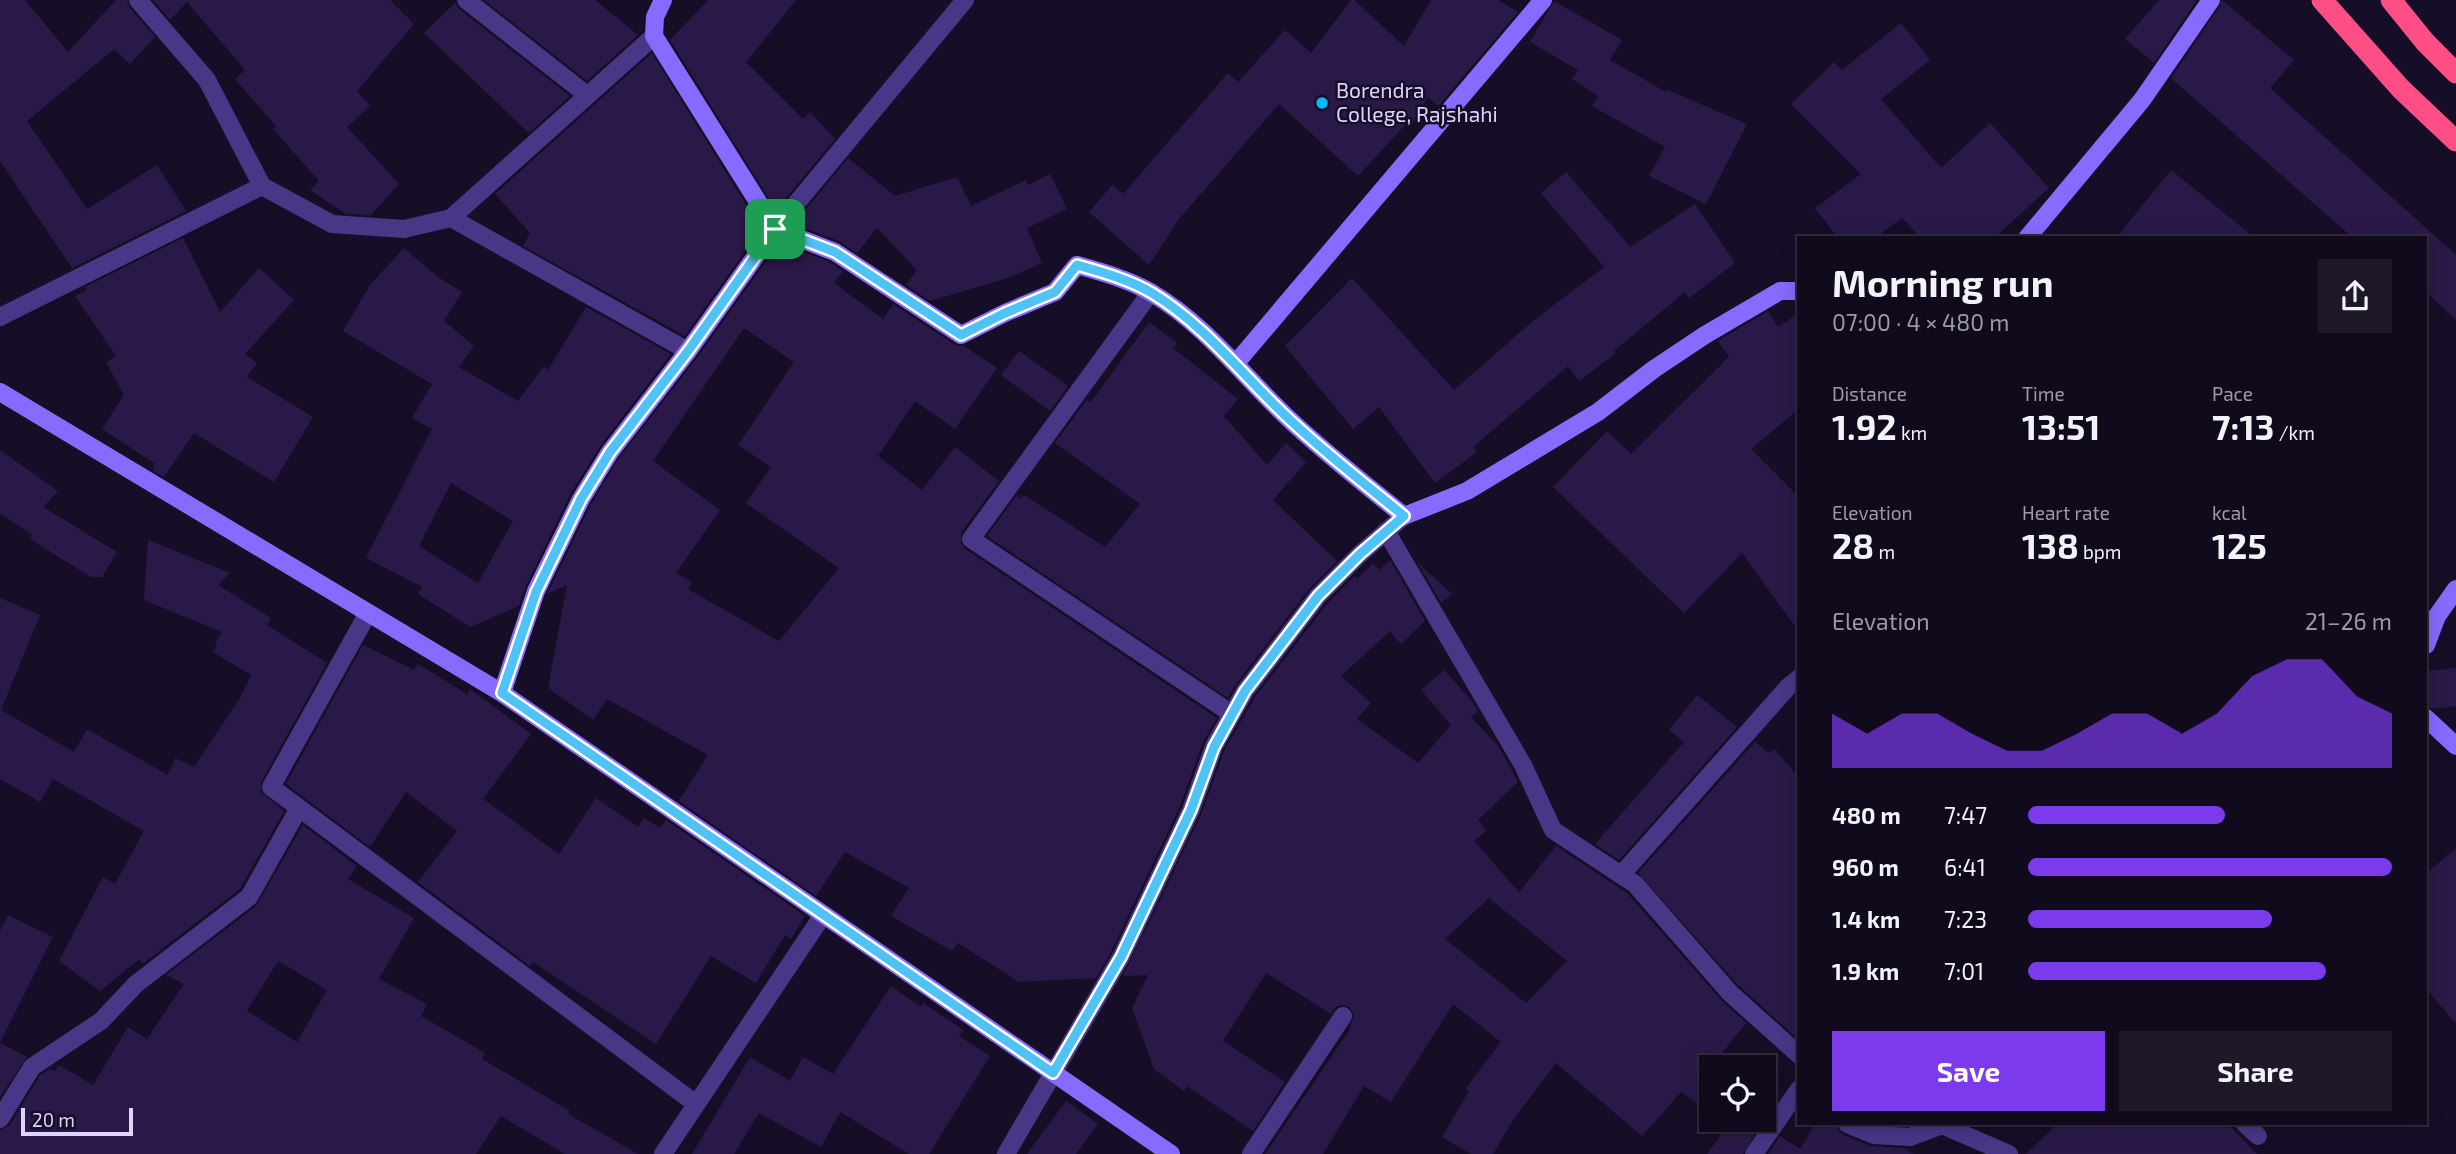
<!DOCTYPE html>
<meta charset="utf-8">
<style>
:root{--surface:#100a1c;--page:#1e1829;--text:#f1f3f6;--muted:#9c9aa3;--line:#302b3b;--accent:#7c3aed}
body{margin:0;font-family:"Exo 2",sans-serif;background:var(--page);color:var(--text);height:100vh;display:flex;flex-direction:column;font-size:26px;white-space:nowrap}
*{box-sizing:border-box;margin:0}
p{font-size:23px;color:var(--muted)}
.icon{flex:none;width:38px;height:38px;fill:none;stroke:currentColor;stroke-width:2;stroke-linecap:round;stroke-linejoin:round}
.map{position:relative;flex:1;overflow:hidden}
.side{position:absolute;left:1797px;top:236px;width:630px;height:889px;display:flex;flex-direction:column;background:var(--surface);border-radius:0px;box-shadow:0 4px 18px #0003,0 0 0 2px var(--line)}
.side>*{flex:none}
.tools{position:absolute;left:1699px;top:1055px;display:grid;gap:14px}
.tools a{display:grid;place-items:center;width:77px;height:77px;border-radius:0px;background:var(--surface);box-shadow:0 4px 18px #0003,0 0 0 2px var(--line);font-size:35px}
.scale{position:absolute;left:21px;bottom:18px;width:112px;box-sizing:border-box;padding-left:7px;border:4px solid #dfd3ff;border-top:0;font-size:19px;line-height:24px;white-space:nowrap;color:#dfd3ff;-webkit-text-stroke:5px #160e26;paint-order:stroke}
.pin{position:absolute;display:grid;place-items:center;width:60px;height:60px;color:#fff;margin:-30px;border-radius:14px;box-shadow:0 4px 10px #0006}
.round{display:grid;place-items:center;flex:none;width:74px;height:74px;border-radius:0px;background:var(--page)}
.headline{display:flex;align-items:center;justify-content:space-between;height:119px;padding:0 35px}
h1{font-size:38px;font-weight:700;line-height:52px}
.figures{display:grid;grid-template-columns:repeat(3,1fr);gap:10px;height:119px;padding:7px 35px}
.figures div{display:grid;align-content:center}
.figures b{font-size:35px;font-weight:700}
.figures small{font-size:19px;font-weight:400}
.figures p{font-size:19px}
.chart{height:196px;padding:14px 35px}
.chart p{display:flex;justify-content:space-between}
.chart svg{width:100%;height:126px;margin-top:7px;fill:var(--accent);opacity:.7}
.button{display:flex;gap:14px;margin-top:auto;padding:14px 35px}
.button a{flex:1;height:80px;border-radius:0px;background:var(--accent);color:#fff;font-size:28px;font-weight:700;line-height:80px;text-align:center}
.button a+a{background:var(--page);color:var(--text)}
ul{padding:0 35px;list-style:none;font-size:23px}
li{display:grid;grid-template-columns:112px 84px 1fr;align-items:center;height:52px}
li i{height:18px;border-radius:9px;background:var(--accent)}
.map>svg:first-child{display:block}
.building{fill:#2a1948;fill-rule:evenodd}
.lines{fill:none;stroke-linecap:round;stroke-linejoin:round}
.street{stroke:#483787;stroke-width:18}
.secondary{stroke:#876aff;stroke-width:18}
.highway{stroke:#ff4e85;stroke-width:21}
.route-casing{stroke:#fff;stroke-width:14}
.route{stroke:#4fc3f7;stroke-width:9}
.poi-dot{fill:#00b9fe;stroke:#160e26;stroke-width:2.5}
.labels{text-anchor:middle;stroke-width:5;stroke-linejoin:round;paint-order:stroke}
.poi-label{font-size:21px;fill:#dfd3ff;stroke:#160e26;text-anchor:start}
</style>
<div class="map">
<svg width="2456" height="1154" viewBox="0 0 2456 1154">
<rect width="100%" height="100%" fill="#160e26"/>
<!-- building -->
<path class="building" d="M0 0H25L68 52 116 0H127L129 7 155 37 130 64 114 49 27 121 87 209 157 165 186 211 72 268 0 161Z
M153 0H390L414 24 357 91 370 106 347 127 399 184 371 215 346 214 310 190 319 181 273 129 276 126 235 79 245 70 187 2 170 20Z
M484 0H595L638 35 587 81Z
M708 0H796L746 62 803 119 810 112 835 139 776 210 670 40Z
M1351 0H1354L1404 46 1431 0H1498L1518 12 1438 106 1428 97 1411 126 1407 123 1358 176 1279 104 1179 219 1149 265 1089 212 1112 185 1123 194 1228 73 1238 82 1285 30 1311 53Z
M2159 0H2197L2154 63 2125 39Z
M2222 0 2294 60 2270 88 2456 255V320L2426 292V238H2353L2171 78 2220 6Z
M1554 1 1622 40 1610 60 1666 92 1668 90 1747 124 1706 204 1649 176 1665 147 1592 106 1598 96 1572 79 1578 70 1530 42Z
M455 3 459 9 570 96 529 133 424 33Z
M1901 23 1930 60 1881 99 1941 168 1990 123 2049 188 1994 238H1921L1902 218 1875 238H1838L1815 208 1861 174 1791 104 1834 62 1842 70Z
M652 53 761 229 685 336 523 246 530 233 495 194Z
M848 158 895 196 957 177 971 206 1026 180 1028 185 1050 174 1067 209 1027 228 1042 263 1008 278 930 301 906 285 917 270 877 228 857 253 839 241 794 224Z
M2171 170 2255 238H2116Z
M1566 172 1630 247 1695 204 1735 263 1689 298 1685 292 1614 351 1616 353 1579 381 1568 366 1473 447 1477 452 1435 483 1379 407 1353 429 1285 346 1352 278 1454 390 1533 321 1604 267 1541 193Z
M183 238 220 312 259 268 294 300 245 354 257 363 247 377 313 417 274 482 194 433 164 477 153 471 154 463 102 429 124 395 106 362 116 356 75 296 87 290 85 287Z
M779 243 830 262 843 271 834 283 883 319 893 304 955 345 964 346 997 368 955 429 915 401 878 456 922 490 955 447 999 481 961 533V543L964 548 1217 718 1203 742 1180 806 1111 952 1096 978 1019 982 958 943 952 951 891 916 909 888 845 852 816 896 679 801 708 755 607 699 593 720 548 688 567 585 547 594 591 504 619 458 697 358ZM744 328 794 362 738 445 771 467 746 503 839 568 779 641 688 589 692 582 676 573 720 510 653 461Z
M404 248 438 277 462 292 444 321 474 346 459 367 518 401 544 366 548 370 586 307 671 354 601 445 571 493 526 586 519 606 470 627 418 594 422 587 366 558 432 429 412 418 432 384 343 331 370 285ZM451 483 513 521 478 583 419 546Z
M1768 311 1778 327 1799 313V409L1751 449 1799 497V632L1742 553 1684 613 1553 487 1607 431 1631 454 1729 357 1718 341Z
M1149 322 1177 343 1173 348 1238 399 1224 416 1267 465 1286 443 1306 462 1273 500 1337 561 1309 589 1236 684 1228 698 987 536 1017 495 1021 499 1024 495 1105 547 1140 504 1055 443 1087 400 1091 402Z
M1019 351 1068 386 1050 411 1001 375Z
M0 450 58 491 43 507 117 552 102 577H91L30 539 32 535 0 513Z
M148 540 230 573 218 585 271 618 267 625 327 663 261 782V792L284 811 240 889 144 963 138 960 100 991 59 961 103 877 115 884 144 831 53 779 40 802 0 779V598L40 615 1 710 74 752 87 729 168 775 175 758 194 767 240 698 251 675 213 652 217 645 215 643 222 632 144 600Z
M1390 560 1425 621 1401 644 1390 631 1341 676 1371 703 1357 719 1418 763 1451 725 1421 690 1444 670 1472 701 1478 711 1471 717 1499 747 1518 782 1478 820 1486 831 1474 841 1519 892 1556 846 1627 893 1722 1001 1746 1023 1711 1067 1712 1113 1681 1092 1642 1136 1556 1063 1513 1120 1493 1154H1471L1442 1137 1469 1091 1466 1088 1501 1042 1453 1004 1391 1102 1364 1086 1323 1154H1265L1351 1028 1350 1027 1354 1016 1350 1007 1344 1005 1337 1006 1331 1014 1266 973 1223 1041 1285 1082 1253 1131 1187 1086 1184 1091 1154 1069 1132 1008 1148 975 1123 976 1201 815 1224 751 1255 697 1327 604 1354 576 1357 579 1373 563 1379 570ZM1489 898 1567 961 1526 1003 1445 939Z
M1418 563 1452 594 1441 603Z
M363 645 414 670 418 664 467 694 470 689 531 734 483 799 559 854 596 798 638 827 644 818 660 828 666 820 805 916 791 939 785 935 756 983 711 956 656 1044 533 962 530 966 418 882 457 831 406 792 370 847 286 784Z
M2456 668V706L2433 709 2426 707V671Z
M1697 695 1737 727 1619 860 1595 844 1684 742 1669 730Z
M1755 742 1769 753 1774 749 1799 777V1040L1738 985 1638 873Z
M303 825 357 866 348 879 414 918 379 979 427 1004 421 1016 485 1053 482 1059 570 1111 568 1114 638 1154H565L501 1116 476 1154H0V1130L10 1125 40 1075 50 1069 55 1071 59 1065 93 1085 128 1027 147 1039 184 984 166 975 256 906ZM278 961 327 990 297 1042 247 1011Z
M2456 849V1024L2426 989V873Z
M8 915 53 937 0 1043V931Z
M891 986 921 1007 923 1003 964 1030 959 1036 990 1056 929 1154H909L840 1112 821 1147 759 1113 734 1154H692L750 1057 790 1081 803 1057 833 1074Z
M0 1043 27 1057 0 1097Z
M1066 1101 1098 1124 1076 1154H1027Z
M1721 1120H1757L1762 1123 1743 1154H1707L1728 1125Z
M1815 1124H1836L1838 1130 1842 1134 1870 1146 1903 1148 1913 1154H1768L1780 1136 1800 1149Z
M2057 1124H2228L2257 1154H2026Z"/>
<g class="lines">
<!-- street -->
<path class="street" d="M138 0 207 80 262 186
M466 0 587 95
M451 218 654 36
M775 229 965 0
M1151 292 971 539 1232 714
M0 317 262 186 332 224 404 229 451 218 688 351
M1386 531 1523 765 1553 830 1621 875
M368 613 271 787 696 1104
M1799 678 1788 687 1621 875 1635 884 1730 993 1799 1055
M0 1119 32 1067 101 1021 136 984 249 897 299 808
M1847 1124 1874 1135 1910 1137 1942 1125 2009 1154
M2245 1124 2258 1136
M663 1154 823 915
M1006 1154 1121 957 1191 810 1214 746 1245 691 1318 596 1360 554 1404 516
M1251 1154 1343 1016
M1754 1154 1799 1089"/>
<!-- secondary -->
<path class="secondary" d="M663 0 655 17 654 36 775 229
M775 229 835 252 961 335 1005 313 1055 292 1077 265C1102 272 1130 280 1152 293 1206 325 1244 377 1289 419 1325 453 1365 484 1404 516L1467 491 1598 412 1654 369 1705 335 1780 291H1799
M2027 238 2142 100 2211 0
M1236 363 1543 0
M0 392 502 693 1171 1154
M2426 645 2437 616 2456 589
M502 693 536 591 581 499 610 452 688 351 775 229
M2426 718 2456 746"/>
<!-- highway -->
<path class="highway" d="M2322 0 2401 89 2456 141
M2391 0 2425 42 2456 73"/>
</g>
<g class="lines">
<defs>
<path id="route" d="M775 229 835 252 961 335 1005 313 1055 292 1077 265C1102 272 1130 280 1152 293 1206 326 1244 377 1289 419 1325 453 1365 484 1404 516L1360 554 1318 596 1245 691 1214 747 1191 810 1121 957 1053 1073 502 693 536 592 581 499 610 452 688 351Z"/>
</defs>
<!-- route casing -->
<use href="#route" class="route-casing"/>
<!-- route -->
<use href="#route" class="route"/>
</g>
<!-- markers -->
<circle class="poi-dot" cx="1322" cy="103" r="7"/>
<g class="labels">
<!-- poi labels -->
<g class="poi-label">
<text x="1336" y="98">Borendra<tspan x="1336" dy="24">College, Rajshahi</tspan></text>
</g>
</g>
</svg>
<div class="tools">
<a><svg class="icon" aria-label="locate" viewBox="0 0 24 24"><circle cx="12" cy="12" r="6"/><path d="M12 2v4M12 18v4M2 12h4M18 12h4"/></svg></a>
</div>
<div class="scale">20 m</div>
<div class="pin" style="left:775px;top:229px;background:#1e9e55"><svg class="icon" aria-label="arrive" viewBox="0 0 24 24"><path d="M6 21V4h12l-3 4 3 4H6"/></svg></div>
<section class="side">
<div class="headline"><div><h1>Morning run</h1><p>07:00 · 4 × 480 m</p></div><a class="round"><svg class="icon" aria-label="share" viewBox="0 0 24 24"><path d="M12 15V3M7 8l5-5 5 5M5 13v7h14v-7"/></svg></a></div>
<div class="figures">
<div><p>Distance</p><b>1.92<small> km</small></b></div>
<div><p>Time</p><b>13:51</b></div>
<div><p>Pace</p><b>7:13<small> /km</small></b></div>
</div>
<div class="figures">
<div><p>Elevation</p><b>28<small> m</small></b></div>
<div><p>Heart rate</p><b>138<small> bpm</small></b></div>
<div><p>kcal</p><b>125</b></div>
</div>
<div class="chart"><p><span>Elevation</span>21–26 m</p>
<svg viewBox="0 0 160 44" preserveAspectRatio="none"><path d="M0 44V25L10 32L20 25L30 25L40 32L50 38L60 38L70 32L80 25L90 25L100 32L110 25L120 12L130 6L140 6L150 19L160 25V44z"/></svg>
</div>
<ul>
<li><b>480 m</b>7:47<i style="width:54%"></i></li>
<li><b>960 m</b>6:41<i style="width:100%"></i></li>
<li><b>1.4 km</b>7:23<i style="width:67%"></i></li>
<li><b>1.9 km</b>7:01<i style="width:82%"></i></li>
</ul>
<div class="button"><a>Save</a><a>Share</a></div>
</section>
</div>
